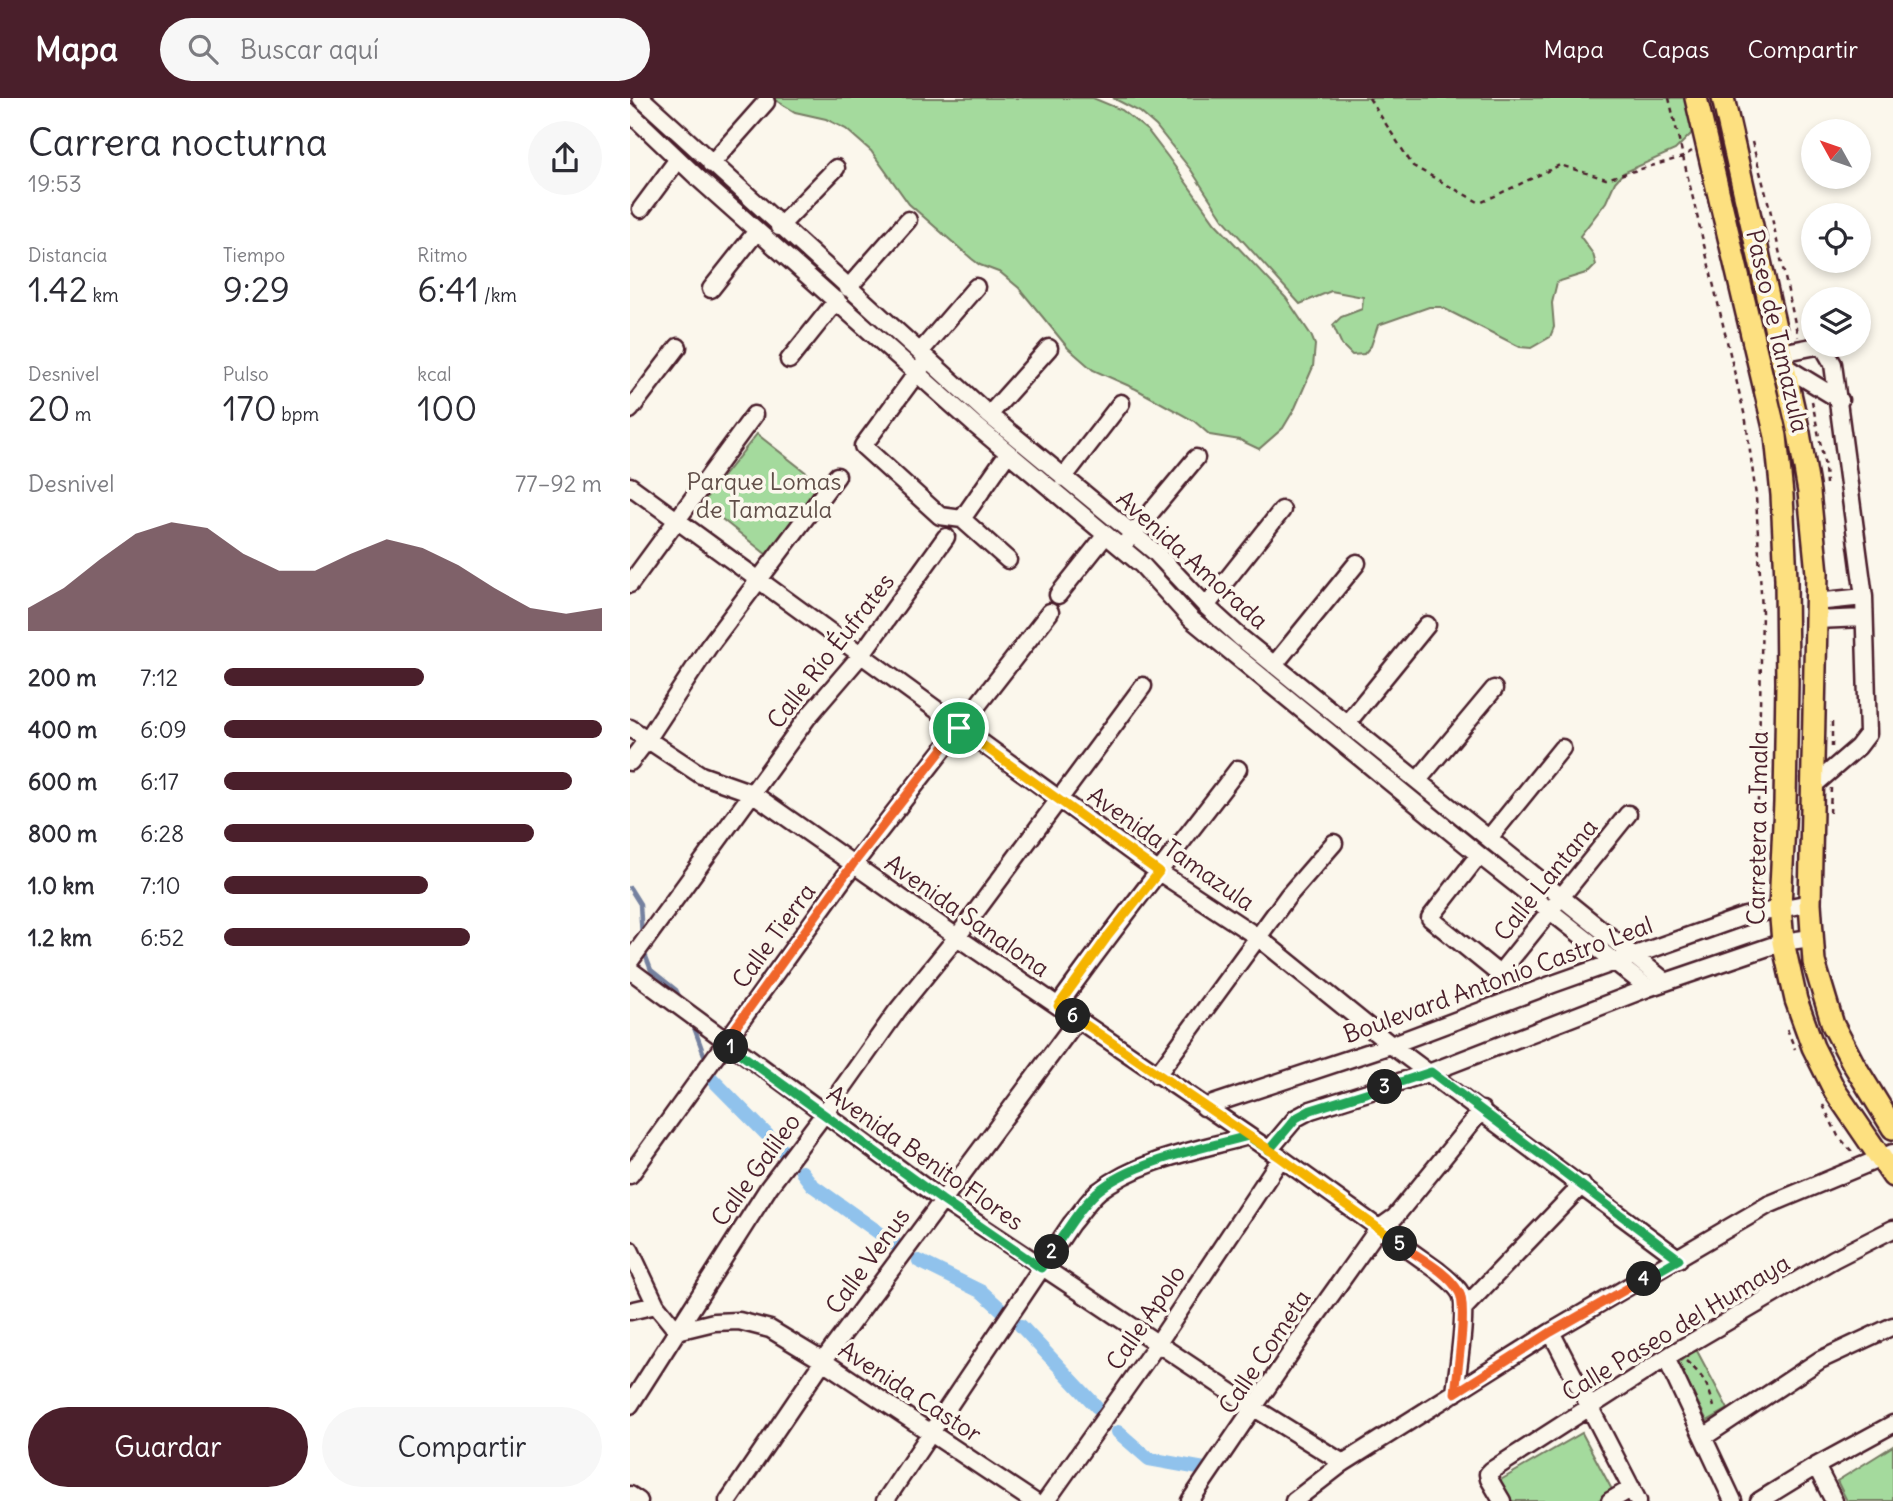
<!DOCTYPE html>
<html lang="es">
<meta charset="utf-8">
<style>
:root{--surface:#fff;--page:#f7f7f7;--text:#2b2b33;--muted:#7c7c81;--accent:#4a1f2b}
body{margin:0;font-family:Delius,sans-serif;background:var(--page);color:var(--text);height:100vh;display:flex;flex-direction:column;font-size:26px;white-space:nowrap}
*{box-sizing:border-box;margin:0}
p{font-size:23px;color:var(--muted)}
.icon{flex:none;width:38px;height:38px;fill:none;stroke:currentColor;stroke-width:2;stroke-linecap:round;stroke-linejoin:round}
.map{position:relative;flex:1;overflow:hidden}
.side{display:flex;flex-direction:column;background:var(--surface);width:630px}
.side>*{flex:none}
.needle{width:46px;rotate:310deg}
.fabs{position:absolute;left:1171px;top:21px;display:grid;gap:14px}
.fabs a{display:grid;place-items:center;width:70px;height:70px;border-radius:50%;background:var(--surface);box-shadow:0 4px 10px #0003;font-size:35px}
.pin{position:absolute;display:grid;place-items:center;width:60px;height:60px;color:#fff;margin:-30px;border:4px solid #fff;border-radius:50%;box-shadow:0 2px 7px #0007}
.km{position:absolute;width:35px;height:35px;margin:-18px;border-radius:50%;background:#222;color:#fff;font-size:19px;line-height:35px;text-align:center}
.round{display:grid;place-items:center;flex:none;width:74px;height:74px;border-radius:37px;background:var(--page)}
.headline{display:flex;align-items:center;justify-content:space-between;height:119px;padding:0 28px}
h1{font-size:38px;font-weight:600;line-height:52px}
.metrics{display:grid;grid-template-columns:repeat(3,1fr);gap:10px;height:119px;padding:7px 28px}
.metrics div{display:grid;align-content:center}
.metrics b{font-size:35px;font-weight:600}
.metrics small{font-size:19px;font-weight:400}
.metrics p{font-size:19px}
.chart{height:196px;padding:14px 28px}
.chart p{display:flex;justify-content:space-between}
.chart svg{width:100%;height:126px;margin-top:7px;fill:var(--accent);opacity:.7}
.primary-button{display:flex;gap:14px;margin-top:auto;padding:14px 28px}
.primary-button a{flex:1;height:80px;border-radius:42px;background:var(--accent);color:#fff;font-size:28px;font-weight:600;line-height:80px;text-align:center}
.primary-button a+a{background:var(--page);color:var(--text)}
ul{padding:0 28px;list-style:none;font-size:23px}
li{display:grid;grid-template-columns:112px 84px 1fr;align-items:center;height:52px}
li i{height:18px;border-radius:9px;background:var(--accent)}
header{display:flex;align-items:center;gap:42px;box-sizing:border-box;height:98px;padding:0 35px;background:var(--accent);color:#fff}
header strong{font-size:33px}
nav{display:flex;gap:38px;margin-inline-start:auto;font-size:24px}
.search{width:490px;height:63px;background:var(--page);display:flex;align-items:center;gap:18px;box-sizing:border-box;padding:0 24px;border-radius:38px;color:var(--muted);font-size:26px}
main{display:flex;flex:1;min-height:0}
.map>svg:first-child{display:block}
.green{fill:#a4da9d;stroke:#777c64;stroke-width:2}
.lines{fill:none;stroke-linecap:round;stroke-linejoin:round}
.stream{stroke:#74819f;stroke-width:4.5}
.canal{stroke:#90c2ec;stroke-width:14}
.minor-casing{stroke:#4a1f2b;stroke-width:21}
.major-casing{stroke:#4a1f2b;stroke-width:26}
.path{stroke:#4a1f2b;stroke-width:2.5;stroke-dasharray:5 5;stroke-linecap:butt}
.minor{stroke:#fbf7ec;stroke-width:16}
.major{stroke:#fde080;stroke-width:21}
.split-1-casing{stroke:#fff;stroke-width:14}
.split-2-casing{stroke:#fff;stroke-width:14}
.split-3-casing{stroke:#fff;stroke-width:14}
.split-4-casing{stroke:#fff;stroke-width:14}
.split-5-casing{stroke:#fff;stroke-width:14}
.split-6-casing{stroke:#fff;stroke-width:14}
.split-7-casing{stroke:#fff;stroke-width:14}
.split-1{stroke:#f0652b;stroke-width:9}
.split-2{stroke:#22a559;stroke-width:9}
.split-3{stroke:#22a559;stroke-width:9}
.split-4{stroke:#22a559;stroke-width:9}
.split-5{stroke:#f0652b;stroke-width:9}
.split-6{stroke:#f5b400;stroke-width:9}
.split-7{stroke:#f5b400;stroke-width:9}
.labels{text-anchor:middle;stroke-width:7;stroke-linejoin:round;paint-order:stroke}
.street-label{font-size:24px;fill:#4a1f2b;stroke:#fbf7ec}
.park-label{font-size:24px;fill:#604e48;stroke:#fbf7ec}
</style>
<header>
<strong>Mapa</strong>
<div class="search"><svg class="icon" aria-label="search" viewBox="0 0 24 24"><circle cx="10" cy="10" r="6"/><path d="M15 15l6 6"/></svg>Buscar aquí</div>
<nav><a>Mapa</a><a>Capas</a><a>Compartir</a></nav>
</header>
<main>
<section class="side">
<div class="headline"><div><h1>Carrera nocturna</h1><p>19:53</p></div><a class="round"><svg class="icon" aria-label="share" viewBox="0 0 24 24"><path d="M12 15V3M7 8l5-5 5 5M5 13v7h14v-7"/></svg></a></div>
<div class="metrics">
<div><p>Distancia</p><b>1.42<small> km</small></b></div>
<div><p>Tiempo</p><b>9:29</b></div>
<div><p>Ritmo</p><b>6:41<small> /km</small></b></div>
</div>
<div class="metrics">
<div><p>Desnivel</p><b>20<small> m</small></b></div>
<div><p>Pulso</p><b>170<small> bpm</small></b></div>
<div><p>kcal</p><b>100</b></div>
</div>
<div class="chart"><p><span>Desnivel</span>77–92 m</p>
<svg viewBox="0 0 160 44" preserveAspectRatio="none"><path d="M0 44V36L10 29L20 19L30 10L40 6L50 8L60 17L70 23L80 23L90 17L100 12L110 15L120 21L130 29L140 36L150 38L160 36V44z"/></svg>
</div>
<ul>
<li><b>200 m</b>7:12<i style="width:53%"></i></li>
<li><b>400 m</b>6:09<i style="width:100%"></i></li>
<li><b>600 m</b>6:17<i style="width:92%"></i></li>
<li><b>800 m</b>6:28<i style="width:82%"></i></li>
<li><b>1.0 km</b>7:10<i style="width:54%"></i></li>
<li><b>1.2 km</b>6:52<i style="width:65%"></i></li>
</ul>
<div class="primary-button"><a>Guardar</a><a>Compartir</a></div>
</section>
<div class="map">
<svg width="1263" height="1403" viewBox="0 0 1263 1403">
<rect width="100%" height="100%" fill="#fbf7ec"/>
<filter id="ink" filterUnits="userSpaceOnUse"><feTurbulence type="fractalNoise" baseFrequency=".0143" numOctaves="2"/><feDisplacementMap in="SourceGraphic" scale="14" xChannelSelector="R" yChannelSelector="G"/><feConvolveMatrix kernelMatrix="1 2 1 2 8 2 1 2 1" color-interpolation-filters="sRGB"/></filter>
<g filter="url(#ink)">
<!-- green -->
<path class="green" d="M142 0H463L492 12 518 33 538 59 585 125 656 200 681 237 685 247 683 269 665 310 653 330 629 351 610 342 580 337 564 323 506 291 463 272 438 250 389 190 371 175 350 167 342 161 279 106 241 53 216 31 196 21 165 14Z
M483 0H1062L1064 20 1061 36 1045 52 993 75 985 84 976 104 950 138 963 156 966 167 959 174 927 184 922 205 924 229 920 239 901 250 890 249 811 209H799L748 227 741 248 734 256 722 257 712 247 703 227 711 219 732 211 733 199 701 193 670 206 593 121 561 72 526 28 510 14Z
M127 336 197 391 142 461 72 405Z
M1066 1251 1098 1311 1077 1323 1048 1265Z
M952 1335 988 1403H879L867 1384Z
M1263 1348V1403H1217L1207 1383Z"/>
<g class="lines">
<!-- stream -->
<path class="stream" d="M0 790 10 806 12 839
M13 851 21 872 46 892 52 904
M62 924 76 962"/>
<!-- canal -->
<path class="canal" d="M81 980 154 1054
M172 1074 182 1087 269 1149
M289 1163 352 1194 372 1212
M391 1228 467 1309
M488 1334 519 1361 580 1372"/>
<defs>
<path id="minor" d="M11 0 359 317 525 454 576 508 611 540 1036 884
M0 15 68 80 345 327 512 467 561 521 849 757 1018 890
M81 66 136 4
M11 111 48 61
M149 129 206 70
M218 190 278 122
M81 191 127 133
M290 254 346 189
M1151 255 1192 247 1203 266 1234 499 1238 636 1228 649 1183 688
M159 262 207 202
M292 268 233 348 310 418 332 421 378 462
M1154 268 1210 302
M0 312 48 249
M359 317 419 250
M433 380 491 305
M0 388 529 774 629 840 761 947 1049 1161
M332 421 378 355
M497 443 566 360
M0 486 124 317
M428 497 475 438
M1186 504 1234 499
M576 508 652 412
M1186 522 1234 520
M644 567 727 465
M718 624 797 527
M0 630 71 677 122 695 327 839 651 1060 807 1172C815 1179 826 1186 831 1196 838 1212 827 1275 825 1295
M0 664 17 642 79 548 207 378
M788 682 864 591
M859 740 932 650
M849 757 800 820 869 876 998 716
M0 863 177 620 231 557 316 439
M0 872 312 1102 623 1309 713 1365
M428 908C485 827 548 750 608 671
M527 977 658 798 704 745
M574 1009 761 947 923 886 1115 818 1180 805
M639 1052 666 1020 681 1012 801 974 1018 890 1153 844 1181 840
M0 1077 224 766 420 514
M0 1152 26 1207 47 1233 84 1224 109 1223 140 1231 193 1263 403 1403
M833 1211 952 1087
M0 1213 26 1207
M921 1234 1008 1403
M1036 1260 1103 1403
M0 1307 139 1089 194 1016 267 913 327 839 513 588
M1074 1339 1190 1262 1263 1228
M1186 1368 1204 1403
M0 1397 9 1403
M98 1403 193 1263 447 922
M255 1403 441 1126C450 1116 459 1101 469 1093 511 1061 569 1052 618 1038
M416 1403 528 1245 651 1060
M560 1403 679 1228 748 1131 765 1119 852 1012
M664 1403 713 1365 921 1234 1095 1132 1138 1107 1263 1055
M872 1403 859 1381 858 1376 862 1372 1045 1254 1204 1161 1263 1131
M980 1403 1002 1390
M1129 1403 1186 1368 1263 1326"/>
<path id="major" d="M1066 0 1146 338 1152 397 1156 481 1157 585 1155 705 1150 809 1153 844 1166 902 1183 949 1205 993 1263 1078
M1093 0 1169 335 1179 394 1187 475 1180 805 1184 864 1203 927 1223 965 1263 1030"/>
</defs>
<!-- minor casing -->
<use href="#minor" class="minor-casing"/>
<!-- major casing -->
<use href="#major" class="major-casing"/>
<!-- path -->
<path class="path" d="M739 0 783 68 850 105 930 67 976 81 1053 59 1062 53
M1039 0 1116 323 1126 398 1132 514 1127 748 1129 802
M1122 44 1140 111 1168 239
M1182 303 1195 369 1196 386
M1202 624V652
M1200 715 1201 690
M1157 931 1165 951
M1193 1007 1208 1038 1225 1057
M1056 1263C1075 1279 1079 1289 1085 1313"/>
<!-- minor -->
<use href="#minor" class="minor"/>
<!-- major -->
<use href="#major" class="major"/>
</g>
</g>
<g class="lines" filter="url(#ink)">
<defs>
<path id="split-1" d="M101 949 95 944 223 766 329 630"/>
<path id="split-2" d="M101 949 312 1102 411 1170 422 1154"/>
<path id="split-3" d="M422 1154C435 1134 449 1111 467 1094 501 1064 574 1050 618 1038L639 1052 666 1020 681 1012 755 989"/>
<path id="split-4" d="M755 989 801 974 1049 1161 1014 1181"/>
<path id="split-5" d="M770 1146C789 1160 817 1173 829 1194 838 1208 827 1275 825 1295L921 1234 1014 1181"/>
<path id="split-6" d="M443 918 651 1060 770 1146"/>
<path id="split-7" d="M329 630 529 774 478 838 428 908 443 918"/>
</defs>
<!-- split-1 casing -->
<use href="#split-1" class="split-1-casing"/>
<!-- split-2 casing -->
<use href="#split-2" class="split-2-casing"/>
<!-- split-3 casing -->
<use href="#split-3" class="split-3-casing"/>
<!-- split-4 casing -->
<use href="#split-4" class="split-4-casing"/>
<!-- split-5 casing -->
<use href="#split-5" class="split-5-casing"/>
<!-- split-6 casing -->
<use href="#split-6" class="split-6-casing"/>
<!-- split-7 casing -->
<use href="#split-7" class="split-7-casing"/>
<!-- split-1 -->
<use href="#split-1" class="split-1"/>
<!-- split-2 -->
<use href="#split-2" class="split-2"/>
<!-- split-3 -->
<use href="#split-3" class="split-3"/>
<!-- split-4 -->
<use href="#split-4" class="split-4"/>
<!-- split-5 -->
<use href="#split-5" class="split-5"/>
<!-- split-6 -->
<use href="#split-6" class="split-6"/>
<!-- split-7 -->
<use href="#split-7" class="split-7"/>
</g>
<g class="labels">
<!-- street labels -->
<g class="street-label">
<text transform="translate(1147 233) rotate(77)" y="8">Paseo de Tamazula</text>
<text transform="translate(562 462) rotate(42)" y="8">Avenida Amorada</text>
<text transform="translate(201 553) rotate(-52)" y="8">Calle Río Éufrates</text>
<text transform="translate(1128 730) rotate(-89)" y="8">Carretera a Imala</text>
<text transform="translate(541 751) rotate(35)" y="8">Avenida Tamazula</text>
<text transform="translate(916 782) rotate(-51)" y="8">Calle Lantana</text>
<text transform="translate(337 818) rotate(35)" y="8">Avenida Sanalona</text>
<text transform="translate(144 838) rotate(-54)" y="8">Calle Tierra</text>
<text transform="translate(868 882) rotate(-20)" y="8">Boulevard Antonio Castro Leal</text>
<text transform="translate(295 1060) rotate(35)" y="8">Avenida Benito Flores</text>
<text transform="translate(126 1072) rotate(-54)" y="8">Calle Galileo</text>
<text transform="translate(238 1163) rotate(-54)" y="8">Calle Venus</text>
<text transform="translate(516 1220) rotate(-56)" y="8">Calle Apolo</text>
<text transform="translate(1046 1230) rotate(-31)" y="8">Calle Paseo del Humaya</text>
<text transform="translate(635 1254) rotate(-56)" y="8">Calle Cometa</text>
<text transform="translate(280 1294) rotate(33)" y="8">Avenida Castor</text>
</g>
<!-- park labels -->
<g class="park-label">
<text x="134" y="392">Parque Lomas<tspan x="134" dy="28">de Tamazula</tspan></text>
</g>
</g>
</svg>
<div class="fabs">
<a><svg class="needle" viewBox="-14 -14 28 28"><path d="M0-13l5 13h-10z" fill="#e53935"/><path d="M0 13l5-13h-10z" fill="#7c7c81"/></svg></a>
<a><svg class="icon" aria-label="locate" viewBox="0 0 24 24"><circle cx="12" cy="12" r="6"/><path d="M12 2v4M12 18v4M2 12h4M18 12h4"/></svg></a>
<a><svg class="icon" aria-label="layers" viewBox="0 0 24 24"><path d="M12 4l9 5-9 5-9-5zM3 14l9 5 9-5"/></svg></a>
</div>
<div class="pin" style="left:329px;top:630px;background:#1e9e55"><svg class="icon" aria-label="arrive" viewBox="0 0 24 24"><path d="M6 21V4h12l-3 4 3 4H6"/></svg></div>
<b class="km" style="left:101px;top:949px">1</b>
<b class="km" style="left:422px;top:1154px">2</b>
<b class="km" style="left:755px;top:989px">3</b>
<b class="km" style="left:1014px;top:1181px">4</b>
<b class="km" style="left:770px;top:1146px">5</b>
<b class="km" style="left:443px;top:918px">6</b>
</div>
</main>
